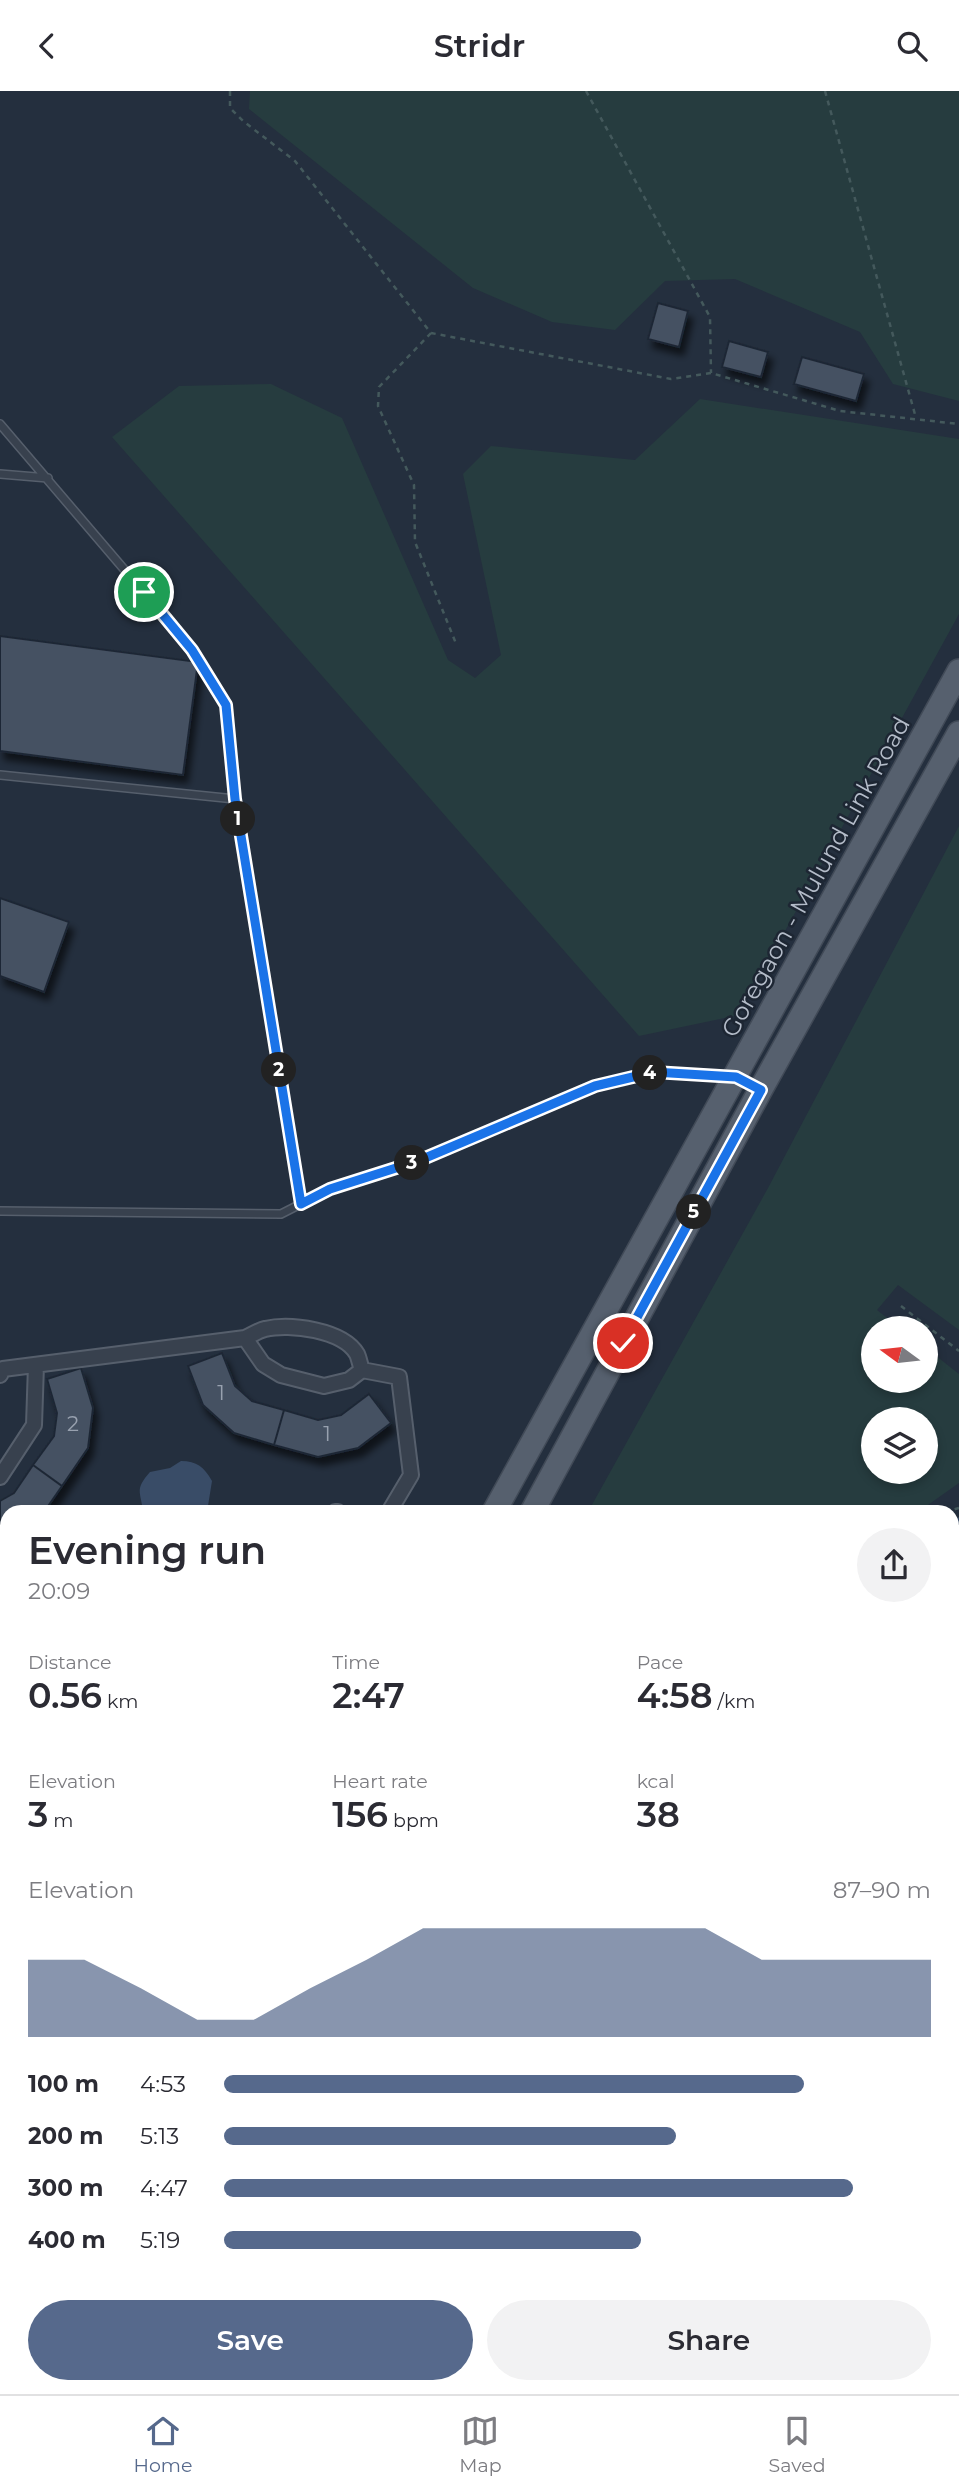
<!DOCTYPE html>
<meta charset="utf-8">
<style>
:root{--surface:#fff;--page:#f2f2f3;--text:#2b2b33;--muted:#7c7c81;--line:#e1e1e2;--accent:#56698c}
body{margin:0;font-family:Montserrat,sans-serif;background:var(--page);color:var(--text);height:100vh;display:flex;flex-direction:column;font-size:26px;white-space:nowrap}
*{box-sizing:border-box;margin:0}
p{font-size:23px;color:var(--muted)}
.icon{flex:none;width:38px;height:38px;fill:none;stroke:currentColor;stroke-width:2;stroke-linecap:round;stroke-linejoin:round}
.map{position:relative;flex:1;overflow:hidden}
.drawer{position:absolute;left:0px;top:1414px;width:959px;height:889px;display:flex;flex-direction:column;background:var(--surface);border-radius:21px 21px 0 0;box-shadow:0 4px 10px #0003}
.drawer>*{flex:none}
.needle{width:46px;rotate:285deg}
.controls{position:absolute;left:861px;top:1225px;display:grid;gap:14px}
.controls a{display:grid;place-items:center;width:77px;height:77px;border-radius:50%;background:var(--surface);box-shadow:0 4px 10px #0003;font-size:35px}
.pin{position:absolute;display:grid;place-items:center;width:60px;height:60px;color:#fff;margin:-30px;border:4px solid #fff;border-radius:50%;box-shadow:0 2px 7px #0007}
.km{position:absolute;width:35px;height:35px;margin:-18px;border-radius:50%;background:#222;color:#fff;font-size:19px;line-height:35px;text-align:center}
.round{display:grid;place-items:center;flex:none;width:74px;height:74px;border-radius:37px;background:var(--page)}
.headline{display:flex;align-items:center;justify-content:space-between;height:119px;padding:0 28px}
h1{font-size:38px;font-weight:600;line-height:52px}
.stats{display:grid;grid-template-columns:repeat(3,1fr);gap:10px;height:119px;padding:7px 28px}
.stats div{display:grid;align-content:center}
.stats b{font-size:35px;font-weight:600}
.stats small{font-size:19px;font-weight:400}
.stats p{font-size:19px}
.chart{height:196px;padding:14px 28px}
.chart p{display:flex;justify-content:space-between}
.chart svg{width:100%;height:126px;margin-top:7px;fill:var(--accent);opacity:.7}
.cta{display:flex;gap:14px;margin-top:auto;padding:14px 28px}
.cta a{flex:1;height:80px;border-radius:42px;background:var(--accent);color:#fff;font-size:28px;font-weight:600;line-height:80px;text-align:center}
.cta a+a{background:var(--page);color:var(--text)}
ul{padding:0 28px;list-style:none;font-size:23px}
li{display:grid;grid-template-columns:112px 84px 1fr;align-items:center;height:52px}
li i{height:18px;border-radius:9px;background:var(--accent)}
header{display:flex;justify-content:space-between;align-items:center;height:91px;padding:0 28px;background:var(--surface);font-size:32px;font-weight:600}
.dock{display:flex;justify-content:space-around;align-items:center;height:98px;border-top:2px solid var(--line);background:var(--surface);font-size:19px;color:var(--muted)}
.dock a{display:grid;justify-items:center;gap:4px}
.dock .on{color:var(--accent)}
.map>svg:first-child{display:block}
.green{fill:#263c3f;fill-rule:evenodd}
.water{fill:#394c67}
.building{fill:#455162;stroke:#1f2835;stroke-width:2;filter:url(#shadow)}
.lines{fill:none;stroke-linecap:round;stroke-linejoin:round}
.service-casing{stroke:#565f6c;stroke-width:10}
.minor-casing{stroke:#565f6c;stroke-width:18}
.tertiary-casing{stroke:#565f6c;stroke-width:21}
.primary-casing{stroke:#414a57;stroke-width:26}
.path{stroke:#44595c;stroke-width:2.5;stroke-dasharray:5 5;stroke-linecap:butt}
.service{stroke:#38414e;stroke-width:7}
.minor{stroke:#38414e;stroke-width:14}
.tertiary{stroke:#38414e;stroke-width:18}
.primary{stroke:#56606e;stroke-width:23}
.rail-casing{stroke:#5a6575;stroke-width:8}
.rail{stroke:#1d2633;stroke-width:5;stroke-dasharray:16;stroke-linecap:butt}
.route-casing{stroke:#fff;stroke-width:14}
.route{stroke:#1a73e8;stroke-width:9}
.labels{text-anchor:middle;stroke-width:5;stroke-linejoin:round;paint-order:stroke}
.number-label{font-size:21px;fill:#98a1af}
.street-label{font-size:24px;fill:#b4bcc9;stroke:#1d2633}
</style>
<header><svg class="icon" aria-label="back" viewBox="0 0 24 24"><path d="M15 5l-7 7 7 7"/></svg>Stridr<svg class="icon" aria-label="search" viewBox="0 0 24 24"><circle cx="10" cy="10" r="6"/><path d="M15 15l6 6"/></svg></header>
<div class="map">
<svg width="959" height="2303" viewBox="0 0 959 2303">
<defs>
<filter id="shadow"><feDropShadow dx="4.5" dy="8" stdDeviation="3.5" flood-color="#0009"/></filter>
</defs>
<rect width="100%" height="100%" fill="#242f3e"/>
<!-- green -->
<path class="green" d="M250 0H959V310L893 293 860 241 735 188 665 190 615 239 552 231 473 197 249 18Z
M271 293 342 327 448 569 475 587 501 564 463 383 491 355 635 369 700 308 959 348V523L739 924 639 945 112 346 179 295Z
M959 735V1239L898 1194 877 1219 900 1237H873V1290H926V1257L959 1283V1392L918 1421H588L768 1097ZM873 1328H926V1381H873Z
M959 1534V1737L952 1746V1543Z
M959 1795V2172L952 2169V1804Z
M110 2296H237L244 2303H105Z"/>
<!-- water -->
<path class="water" d="M181 1370C197 1370 204 1376 212 1390L207 1421H143C141 1401 134 1399 150 1381L170 1377Z
M959 1426V1470L952 1476V1432Z"/>
<!-- building -->
<path class="building" d="M658 212 688 220 679 256 648 248Z
M729 250 768 261 761 286 722 276Z
M802 266 864 283 856 310 794 293Z
M0 545 198 571 183 684 0 660Z
M0 807 69 831 44 901 0 885Z
M222 1262 235 1295 252 1310 284 1319 274 1354 234 1342 203 1314 188 1275Z
M81 1277 93 1317 88 1357 62 1395 33 1374 54 1345 57 1322 47 1288Z
M369 1303 391 1332 358 1357 318 1366 274 1354 284 1319 318 1329 341 1324Z
M33 1374 62 1395 44 1421H7V1446L0 1449V1410L14 1402Z
M7 1511V1631L0 1638V1519Z
M0 2101 7 2106V2124L2 2130 0 2129Z
M953 2166 959 2172V2200L952 2208Z
M959 2259V2275L952 2267Z
M561 2296H590L596 2303H567Z
M680 2296H698L707 2299 706 2303H678Z"/>
<g class="lines">
<defs>
<path id="service" d="M0 333 193 559 226 614 235 708 301 1113
M0 383 48 387
M0 684 235 708
M0 1120 281 1123 330 1098 418 1070 595 995 654 981 736 986 757 996
M764 2296 781 2303"/>
<path id="minor" d="M245 1247 263 1273 281 1284 324 1295 349 1289 362 1279 399 1286 411 1384 389 1421
M0 1284 3 1278 245 1247C252 1244 259 1239 265 1238 290 1232 343 1239 357 1263 359 1267 360 1274 362 1279
M0 1386 34 1334 36 1274
M335 1421H338
M0 1753 7 1759
M0 2140 4 2144
M952 2241 959 2231
M952 2275 959 2280
M952 2291 959 2295
M66 2303 74 2296
M908 2303 912 2296"/>
<path id="tertiary" d="M0 2250 7 2243
M520 2296 526 2303
M16 2303 25 2296"/>
<path id="primary" d="M494 1421 959 580
M532 1421 761 998 959 642
M0 2280 7 2274"/>
</defs>
<!-- service casing -->
<use href="#service" class="service-casing"/>
<!-- minor casing -->
<use href="#minor" class="minor-casing"/>
<!-- tertiary casing -->
<use href="#tertiary" class="tertiary-casing"/>
<!-- primary casing -->
<use href="#primary" class="primary-casing"/>
<!-- path -->
<path class="path" d="M230 0V17L243 30 295 70 431 242 671 288 711 282 840 320 959 333
M586 0 710 226 711 282
M825 0 916 327
M431 242 379 296 378 315 414 394 415 451 457 555
M901 1215 959 1260
M945 1421 959 1417
M952 1775 959 1766
M253 2296 261 2303
M488 2296 497 2303"/>
<!-- service -->
<use href="#service" class="service"/>
<!-- minor -->
<use href="#minor" class="minor"/>
<!-- tertiary -->
<use href="#tertiary" class="tertiary"/>
<!-- primary -->
<use href="#primary" class="primary"/>
<defs>
<path id="rail" d="M0 1924 7 1929
M0 1943 7 1948
M0 1984 7 1989
M0 2001 7 2007
M0 2016 7 2021
M0 2033 7 2039
M286 2296 293 2303
M341 2296 349 2303
M359 2296 367 2303
M377 2296 386 2303
M429 2296 436 2303
M448 2296 455 2303"/>
</defs>
<!-- rail casing -->
<use href="#rail" class="rail-casing"/>
<!-- rail -->
<use href="#rail" class="rail"/>
</g>
<g class="lines">
<defs>
<path id="route" d="M144 501 192 559 226 614 235 708 301 1113 330 1098 418 1070 595 995 654 981 736 986 761 999 623 1252"/>
</defs>
<!-- route casing -->
<use href="#route" class="route-casing"/>
<!-- route -->
<use href="#route" class="route"/>
</g>
<g class="labels">
<!-- number labels -->
<g class="number-label">
<text x="221" y="1309">1</text>
<text x="73" y="1340">2</text>
<text x="327" y="1350">1</text>
</g>
<!-- street labels -->
<g class="street-label">
<text transform="translate(816 786) rotate(-61)" y="8">Goregaon - Mulund Link Road</text>
</g>
</g>
</svg>
<div class="controls">
<a><svg class="needle" viewBox="-14 -14 28 28"><path d="M0-13l5 13h-10z" fill="#e53935"/><path d="M0 13l5-13h-10z" fill="#7c7c81"/></svg></a>
<a><svg class="icon" aria-label="layers" viewBox="0 0 24 24"><path d="M12 4l9 5-9 5-9-5zM3 14l9 5 9-5"/></svg></a>
</div>
<div class="pin" style="left:144px;top:501px;background:#1e9e55"><svg class="icon" aria-label="arrive" viewBox="0 0 24 24"><path d="M6 21V4h12l-3 4 3 4H6"/></svg></div>
<div class="pin" style="left:623px;top:1252px;background:#d93025"><svg class="icon" aria-label="check" viewBox="0 0 24 24"><path d="M5 12l5 5 9-10"/></svg></div>
<b class="km" style="left:238px;top:728px">1</b>
<b class="km" style="left:279px;top:979px">2</b>
<b class="km" style="left:412px;top:1072px">3</b>
<b class="km" style="left:650px;top:982px">4</b>
<b class="km" style="left:694px;top:1121px">5</b>
<section class="drawer">
<div class="headline"><div><h1>Evening run</h1><p>20:09</p></div><a class="round"><svg class="icon" aria-label="share" viewBox="0 0 24 24"><path d="M12 15V3M7 8l5-5 5 5M5 13v7h14v-7"/></svg></a></div>
<div class="stats">
<div><p>Distance</p><b>0.56<small> km</small></b></div>
<div><p>Time</p><b>2:47</b></div>
<div><p>Pace</p><b>4:58<small> /km</small></b></div>
</div>
<div class="stats">
<div><p>Elevation</p><b>3<small> m</small></b></div>
<div><p>Heart rate</p><b>156<small> bpm</small></b></div>
<div><p>kcal</p><b>38</b></div>
</div>
<div class="chart"><p><span>Elevation</span>87–90 m</p>
<svg viewBox="0 0 160 44" preserveAspectRatio="none"><path d="M0 44V17L10 17L20 27L30 38L40 38L50 27L60 17L70 6L80 6L90 6L100 6L110 6L120 6L130 17L140 17L150 17L160 17V44z"/></svg>
</div>
<ul>
<li><b>100 m</b>4:53<i style="width:82%"></i></li>
<li><b>200 m</b>5:13<i style="width:64%"></i></li>
<li><b>300 m</b>4:47<i style="width:89%"></i></li>
<li><b>400 m</b>5:19<i style="width:59%"></i></li>
</ul>
<div class="cta"><a>Save</a><a>Share</a></div>
</section>
</div>
<nav class="dock">
<a class="on"><svg class="icon" aria-label="home" viewBox="0 0 24 24"><path d="M3 11l9-7 9 7M6 9v11h12V9"/></svg>Home</a>
<a><svg class="icon" aria-label="map" viewBox="0 0 24 24"><path d="M3 6l6-2 6 2 6-2v14l-6 2-6-2-6 2zM9 4v14M15 6v14"/></svg>Map</a>
<a><svg class="icon" aria-label="saved" viewBox="0 0 24 24"><path d="M7 4h10v16l-5-4-5 4z"/></svg>Saved</a>
</nav>
